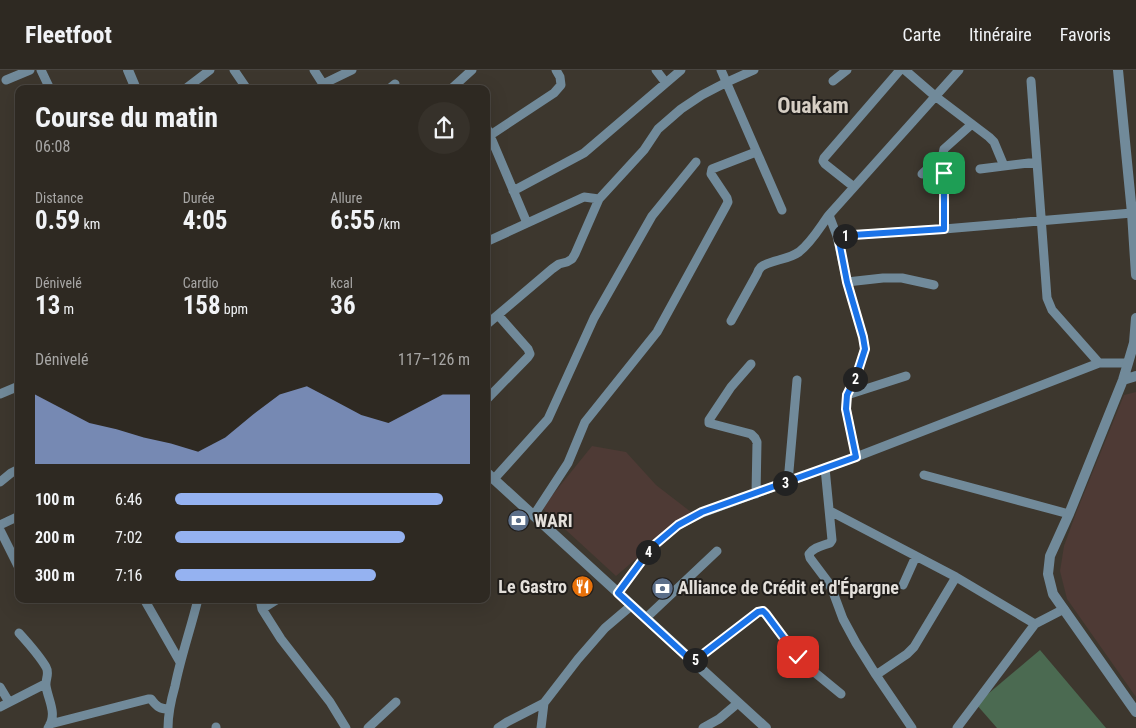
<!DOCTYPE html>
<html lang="fr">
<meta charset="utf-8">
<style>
:root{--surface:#2e2922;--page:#36312a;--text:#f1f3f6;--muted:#a7a6a5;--line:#494540;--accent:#95b2f1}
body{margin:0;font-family:"Roboto Condensed",sans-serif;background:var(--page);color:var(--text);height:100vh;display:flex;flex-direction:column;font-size:19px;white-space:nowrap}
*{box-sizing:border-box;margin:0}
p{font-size:16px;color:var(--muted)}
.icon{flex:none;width:28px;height:28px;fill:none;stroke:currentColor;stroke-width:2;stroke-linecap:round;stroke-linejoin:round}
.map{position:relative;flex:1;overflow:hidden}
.drawer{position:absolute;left:15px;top:15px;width:475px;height:518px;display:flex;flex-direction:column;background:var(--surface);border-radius:10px;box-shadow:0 5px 20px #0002,0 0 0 1px var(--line)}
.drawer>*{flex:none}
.pin{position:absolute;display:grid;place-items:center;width:42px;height:42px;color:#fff;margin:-21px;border-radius:10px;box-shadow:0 2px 8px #0006}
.km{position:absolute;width:25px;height:25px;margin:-12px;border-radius:50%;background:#222;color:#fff;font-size:14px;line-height:25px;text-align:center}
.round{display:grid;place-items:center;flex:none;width:52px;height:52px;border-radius:26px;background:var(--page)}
.summary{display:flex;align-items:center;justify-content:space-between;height:85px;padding:0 20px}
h1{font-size:28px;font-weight:700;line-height:38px}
.metrics{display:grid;grid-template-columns:repeat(3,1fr);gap:8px;height:85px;padding:5px 20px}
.metrics div{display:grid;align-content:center}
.metrics b{font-size:25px;font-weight:700}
.metrics small{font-size:14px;font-weight:400}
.metrics p{font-size:14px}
.chart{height:140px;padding:10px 20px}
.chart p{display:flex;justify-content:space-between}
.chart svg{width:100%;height:90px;margin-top:5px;fill:var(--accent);opacity:.7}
ul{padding:0 20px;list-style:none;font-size:16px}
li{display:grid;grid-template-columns:80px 60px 1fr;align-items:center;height:38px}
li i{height:12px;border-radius:6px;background:var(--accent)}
header{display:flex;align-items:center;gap:30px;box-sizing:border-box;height:70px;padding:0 25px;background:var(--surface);border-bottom:1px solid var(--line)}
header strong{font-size:24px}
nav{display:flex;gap:28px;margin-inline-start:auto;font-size:18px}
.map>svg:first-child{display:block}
.commercial{fill:#4e3a35}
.green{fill:#4b6a51}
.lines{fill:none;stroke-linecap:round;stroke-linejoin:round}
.minor{stroke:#718a9a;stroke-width:9}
.tertiary{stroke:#718a9a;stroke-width:10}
.route-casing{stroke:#fff;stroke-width:10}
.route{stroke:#1a73e8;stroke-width:6}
.labels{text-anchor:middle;stroke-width:4;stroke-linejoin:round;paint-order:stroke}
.poi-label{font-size:18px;font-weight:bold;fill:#e4e0db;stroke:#211e1b;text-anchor:start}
.district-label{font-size:22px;font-weight:bold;fill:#d6cec4;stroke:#211e1b}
</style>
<header>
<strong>Fleetfoot</strong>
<nav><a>Carte</a><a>Itinéraire</a><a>Favoris</a></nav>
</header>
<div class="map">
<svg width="1136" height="658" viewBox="0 0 1136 658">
<rect width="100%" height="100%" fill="#3d372e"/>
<!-- commercial -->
<path class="commercial" d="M1136 322V627L1067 529 1060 501 1064 476 1076 443 1124 325Z
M592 376 626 382 656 415 691 442 616 506 542 438Z"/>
<!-- green -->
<path class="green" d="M1040 580 1106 658H997L976 634Z"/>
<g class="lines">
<!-- minor -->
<path class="minor" d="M41 0 50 19
M234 0 247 19
M314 0 323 14
M656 0 666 13
M721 0 782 140
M905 0 935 26 989 67 994 72 1004 96
M6 10 30 0
M833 11 847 0
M1031 11 1047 228 1052 240 1099 293
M185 19 210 0
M318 19 323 14 352 0
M389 19 395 14
M451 19 472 0
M486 56 527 153
M486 68 554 23 561 15 560 7 556 0
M943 84 945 93 944 159
M980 99 1037 92
M922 104 943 84 944 79 972 54
M854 117 825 94 823 91 824 88 900 0
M513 121 584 83 681 0
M829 145 837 166 847 212 863 267 865 279 857 304 847 325 846 339 856 387
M837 166 944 159 1132 143
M486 172 584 127 599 129
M847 212 883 208H902L934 215
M731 251 757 204C758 201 759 199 761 197 770 190 788 190 799 182 812 172 820 157 829 145L959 0
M486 255 552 199 559 194 567 192 572 189 575 184 599 129 644 80 658 59 681 39 702 25 725 13 754 0
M751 294 731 317 709 350V353L751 364 755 368 757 372 756 424
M0 324 19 316
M847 325 906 306
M486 330 528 287 530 284 528 279 498 245
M825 398 832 470 830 473C822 476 814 477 809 484L810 488 828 512 833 522 843 549 856 573 876 605 912 658
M924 405 1069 444
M494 409 548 349 594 248 652 146 696 92
M0 412 11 403 19 399
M788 412 797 310
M830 441 956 507 1035 554 1064 539
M534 445 568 393 585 352 657 262 726 136 728 132 727 128 711 104 712 99 756 82
M0 455 19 446
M0 460 19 498
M903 515 916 486
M618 523 652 477 678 455 702 443 856 387 1099 293H1128
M144 529 180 592
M260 529 262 539 281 569 330 632 346 658
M262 539 278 529
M646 548 717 481
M19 563C29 574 39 585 46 597 50 604 45 609 46 616 48 630 58 644 48 658
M693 592 758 542 763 541 802 592 841 624
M876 605 907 584 914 577 956 507
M0 617 9 632
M0 637 45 614
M50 654 148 629H151C157 637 160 639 169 639
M168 658C168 643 171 630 175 616 181 586 191 558 198 529
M216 658V657
M368 658 396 632
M498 658 507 652 544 633
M541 658 544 633 578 589 605 558 632 535
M703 658 719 649 738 633
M957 658 1035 554"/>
<!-- tertiary -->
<path class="tertiary" d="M128 0 136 19
M1118 0 1132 143 1136 205
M1136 248 1134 273 1123 310 1069 444 1050 486 1048 504 1053 524 1136 642
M1123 310 1136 306
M486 402 766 658"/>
</g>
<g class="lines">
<defs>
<path id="route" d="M798 587 766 544 763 541 758 542 693 592 618 523 652 477 678 455 702 442 856 387 846 339 847 325 857 304 865 279 863 267 847 212 838 166 944 159V103"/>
</defs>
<!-- route casing -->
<use href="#route" class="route-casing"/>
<!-- route -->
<use href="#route" class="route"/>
</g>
<!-- icons -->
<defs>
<symbol id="bank-disc" viewBox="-11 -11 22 22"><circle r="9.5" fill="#5c6f8a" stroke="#211e1b"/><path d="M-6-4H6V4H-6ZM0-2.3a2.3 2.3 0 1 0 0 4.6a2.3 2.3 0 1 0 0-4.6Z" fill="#fff"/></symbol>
<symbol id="restaurant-disc" viewBox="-11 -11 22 22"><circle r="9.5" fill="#e8710a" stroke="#211e1b"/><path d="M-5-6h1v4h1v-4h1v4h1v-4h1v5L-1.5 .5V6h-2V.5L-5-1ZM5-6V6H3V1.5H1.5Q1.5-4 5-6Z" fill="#fff"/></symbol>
</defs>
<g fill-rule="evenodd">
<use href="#bank-disc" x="506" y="438" width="25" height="25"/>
<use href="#restaurant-disc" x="570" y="504" width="25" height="25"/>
<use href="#bank-disc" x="650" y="506" width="25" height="25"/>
</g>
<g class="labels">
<!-- poi labels -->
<g class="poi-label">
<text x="534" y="457">WARI</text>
<text x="567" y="523" text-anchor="end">Le Gastro</text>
<text x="678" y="524">Alliance de Crédit et d'Épargne</text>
</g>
<!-- district labels -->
<g class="district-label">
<text x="813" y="43">Ouakam</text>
</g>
</g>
</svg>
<div class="pin" style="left:944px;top:103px;background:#1e9e55"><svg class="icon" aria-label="arrive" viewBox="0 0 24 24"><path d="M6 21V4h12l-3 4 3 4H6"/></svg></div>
<div class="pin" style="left:798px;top:587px;background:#d93025"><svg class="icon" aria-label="check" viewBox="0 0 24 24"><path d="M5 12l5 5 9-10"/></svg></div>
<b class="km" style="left:845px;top:166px">1</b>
<b class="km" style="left:855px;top:309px">2</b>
<b class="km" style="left:785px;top:413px">3</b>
<b class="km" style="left:648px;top:482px">4</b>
<b class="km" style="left:695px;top:590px">5</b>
<section class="drawer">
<div class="summary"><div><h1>Course du matin</h1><p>06:08</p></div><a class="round"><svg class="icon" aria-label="share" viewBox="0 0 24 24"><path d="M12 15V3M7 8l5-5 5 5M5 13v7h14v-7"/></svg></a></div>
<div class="metrics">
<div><p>Distance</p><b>0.59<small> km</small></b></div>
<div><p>Durée</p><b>4:05</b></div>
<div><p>Allure</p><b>6:55<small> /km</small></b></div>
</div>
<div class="metrics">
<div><p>Dénivelé</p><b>13<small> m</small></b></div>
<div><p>Cardio</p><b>158<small> bpm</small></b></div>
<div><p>kcal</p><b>36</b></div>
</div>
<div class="chart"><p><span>Dénivelé</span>117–126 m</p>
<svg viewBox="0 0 160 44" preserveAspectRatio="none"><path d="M0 44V10L10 17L20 24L30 27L40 31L50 34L60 38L70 31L80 20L90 10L100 6L110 13L120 20L130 24L140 17L150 10L160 10V44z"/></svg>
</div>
<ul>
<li><b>100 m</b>6:46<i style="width:91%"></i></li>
<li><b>200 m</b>7:02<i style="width:78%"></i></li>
<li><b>300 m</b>7:16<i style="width:68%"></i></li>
</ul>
</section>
</div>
